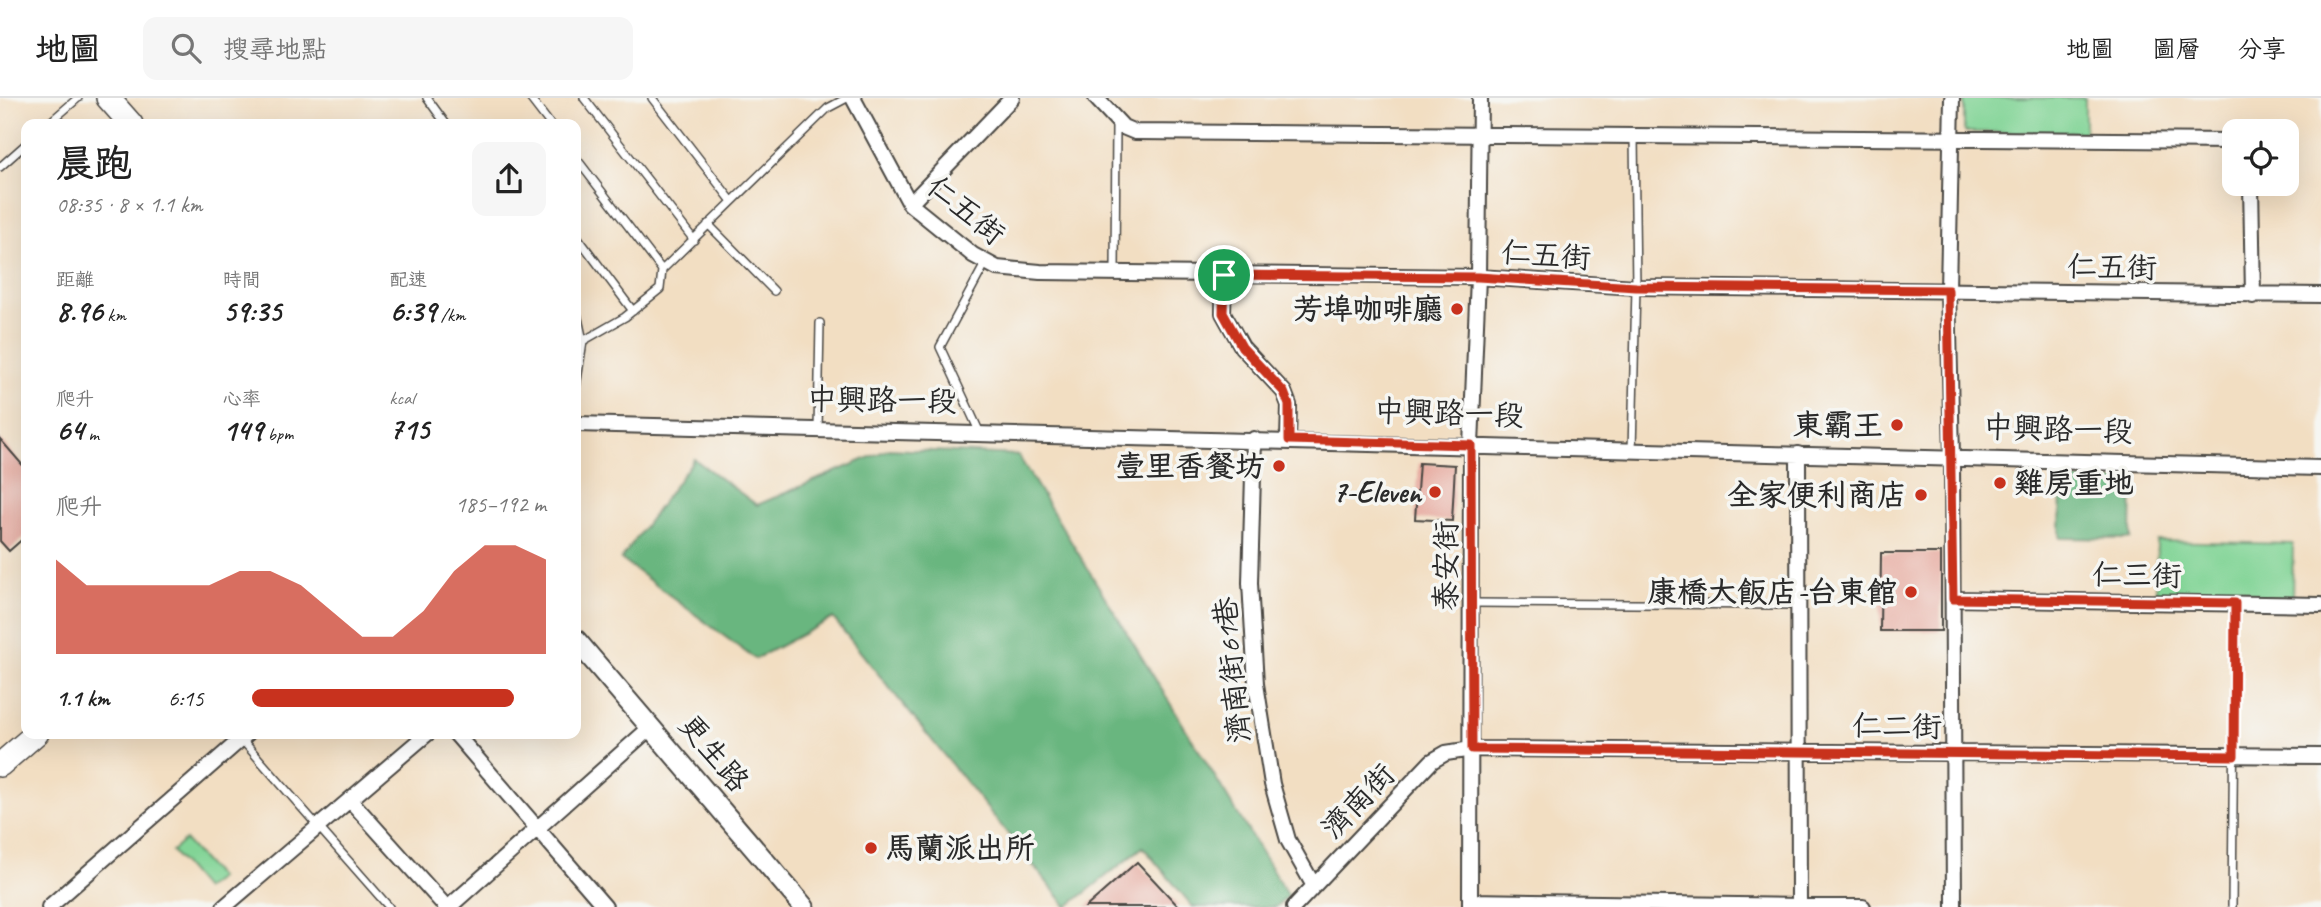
<!DOCTYPE html>
<html lang="zh-TW">
<meta charset="utf-8">
<style>
:root{--surface:#fff;--page:#f6f6f6;--text:#222;--muted:#767676;--line:#e0e0e0;--accent:#c8321e}
body{margin:0;font-family:Caveat,"LXGW WenKai TC",sans-serif;background:var(--page);color:var(--text);height:100vh;display:flex;flex-direction:column;font-size:26px;white-space:nowrap}
*{box-sizing:border-box;margin:0}
p{font-size:23px;color:var(--muted)}
.icon{flex:none;width:38px;height:38px;fill:none;stroke:currentColor;stroke-width:2;stroke-linecap:round;stroke-linejoin:round}
.map{position:relative;flex:1;overflow:hidden}
.side{position:absolute;left:21px;top:21px;width:560px;height:620px;display:flex;flex-direction:column;background:var(--surface);border-radius:14px;box-shadow:0 7px 28px #0002}
.side>*{flex:none}
.fabs{position:absolute;left:2222px;top:21px;display:grid;gap:14px}
.fabs a{display:grid;place-items:center;width:77px;height:77px;border-radius:14px;background:var(--surface);box-shadow:0 7px 28px #0002;font-size:35px}
.pin{position:absolute;display:grid;place-items:center;width:60px;height:60px;color:#fff;margin:-30px;border:4px solid #fff;border-radius:50%;box-shadow:0 2px 7px #0007}
.round{display:grid;place-items:center;flex:none;width:74px;height:74px;border-radius:14px;background:var(--page)}
.overview{display:flex;align-items:center;justify-content:space-between;height:119px;padding:0 35px}
h1{font-size:38px;font-weight:600;line-height:52px}
.figures{display:grid;grid-template-columns:repeat(3,1fr);gap:10px;height:119px;padding:7px 35px}
.figures div{display:grid;align-content:center}
.figures b{font-size:30px;font-weight:600}
.figures small{font-size:19px;font-weight:400}
.figures p{font-size:19px}
.chart{height:196px;padding:14px 35px}
.chart p{display:flex;justify-content:space-between}
.chart svg{width:100%;height:126px;margin-top:7px;fill:var(--accent);opacity:.7}
ul{padding:0 35px;list-style:none;font-size:23px}
li{display:grid;grid-template-columns:112px 84px 1fr;align-items:center;height:52px}
li i{height:18px;border-radius:9px;background:var(--accent)}
header{display:flex;align-items:center;gap:42px;box-sizing:border-box;height:98px;padding:0 35px;background:var(--surface);border-bottom:2px solid var(--line)}
header strong{font-size:33px}
nav{display:flex;gap:38px;margin-inline-start:auto;font-size:24px}
.search{width:490px;height:63px;background:var(--page);display:flex;align-items:center;gap:18px;box-sizing:border-box;padding:0 24px;border-radius:14px;color:var(--muted);font-size:26px}
.map>svg:first-child{display:block}
.green{fill:#82d496;stroke:#568060;stroke-width:2}
.forest{fill:#69b67f;stroke:#4a7055;stroke-width:2}
.building{fill:#e49e92}
.lines{fill:none;stroke-linecap:round;stroke-linejoin:round}
.lane-casing{stroke:#494642;stroke-width:10}
.street-casing{stroke:#494642;stroke-width:18}
.secondary-casing{stroke:#494642;stroke-width:23}
.primary-casing{stroke:#494642;stroke-width:26}
.lane{stroke:#fff;stroke-width:7}
.street{stroke:#fff;stroke-width:14}
.secondary{stroke:#fff;stroke-width:19}
.primary{stroke:#fff;stroke-width:23}
.route-casing{stroke:#fff;stroke-width:14}
.route{stroke:#c8321e;stroke-width:9}
.poi-dot{fill:#c8321e;stroke:#f6f6f2;stroke-width:2.5}
.labels{text-anchor:middle;stroke-width:7;stroke-linejoin:round;paint-order:stroke}
.street-label{font-size:30px;fill:#2b2b2b;stroke:#f6f6f2}
.poi-label{font-size:30px;font-weight:bold;fill:#2b2b2b;stroke:#f6f6f2;text-anchor:end}
</style>
<header>
<strong>地圖</strong>
<div class="search"><svg class="icon" aria-label="search" viewBox="0 0 24 24"><circle cx="10" cy="10" r="6"/><path d="M15 15l6 6"/></svg>搜尋地點</div>
<nav><a>地圖</a><a>圖層</a><a>分享</a></nav>
</header>
<div class="map">
<svg width="2321" height="809" viewBox="0 0 2321 809">
<rect width="100%" height="100%" fill="#f6f6f2"/>
<filter id="ink" filterUnits="userSpaceOnUse"><feTurbulence type="fractalNoise" baseFrequency=".0143" numOctaves="2"/><feDisplacementMap in="SourceGraphic" scale="14" xChannelSelector="R" yChannelSelector="G"/><feConvolveMatrix kernelMatrix="1 2 1 2 8 2 1 2 1" color-interpolation-filters="sRGB"/></filter>
<filter id="wash" filterUnits="userSpaceOnUse"><feTurbulence type="fractalNoise" baseFrequency=".00686" numOctaves="4" result="noise"/><feDisplacementMap in="SourceGraphic" scale="28" xChannelSelector="R" yChannelSelector="G"/><feGaussianBlur stdDeviation="1.57" result="paint"/><feColorMatrix in="noise" values="0 0 0 0 0 0 0 0 0 0 0 0 0 0 0 0 0 1.4 0 .05"/><feComposite in="paint" operator="in"/></filter>
<g filter="url(#wash)">
<rect width="100%" height="100%" fill="#f2dec2"/>
<!-- green -->
<path class="green" d="M1964 0H2085V35L1964 34Z
M2157 443 2293 446 2292 500 2156 497Z
M185 742 219 780 204 791 172 753Z"/>
<!-- forest -->
<path class="forest" d="M889 351 1018 357 1288 798 1276 809H1193L1143 749 1067 809 833 520 755 561 621 461 694 361 757 407Z
M2061 381 2132 383 2131 441 2060 440Z"/>
<g id="blocks">
<!-- building -->
<path class="building" d="M0 341 26 371V438L9 453 0 443Z
M1419 365 1455 367 1452 423 1415 421Z
M1881 455H1941V533H1880Z
M1137 764 1179 809H1086Z"/>
</g>
</g>
<g filter="url(#ink)">
<use href="#blocks" fill-opacity="0" stroke="#494642" stroke-width="2"/>
<g class="lines">
<defs>
<path id="lane" d="M427 0 446 26
M530 0 550 26
M584 0 694 142
M652 0 731 102
M48 26 78 0
M576 60 662 172
M0 69 26 46
M708 126 774 193
M576 137 633 213
M1115 175 1116 26
M576 211 583 243
M576 289 583 243 625 219 660 191 662 172 828 10 847 0
M818 332 820 225
M980 335 940 249 986 164
M1632 353 1636 189 1634 38
M1473 505 1798 507
M236 635 389 809
M2232 809 2235 505"/>
<path id="street" d="M853 0 910 106 973 157 997 170 1040 174 1478 179 1636 189 2321 197
M1096 0 1123 29 1135 34 2235 43
M1952 0 1948 192 1952 359 1954 809
M2251 86 2253 198
M910 106 1012 0
M1224 177 1223 215 1242 249 1284 294 1289 307 1288 342
M576 326 2321 370
M1254 341 1250 485 1256 586 1272 686 1288 742 1314 788
M1798 356 1799 809
M1953 501 2321 507
M455 635 605 809
M350 702 446 809
M1470 803 1863 809
M49 809 248 635
M224 809 428 635
M449 809 651 629
M1294 809 1432 663 1446 655 1472 651 2321 658
M1470 809 1471 347 1478 179 1480 0"/>
<path id="secondary" d="M576 542 804 809"/>
<path id="primary" d="M108 0 131 26
M0 667 37 635"/>
</defs>
<!-- lane casing -->
<use href="#lane" class="lane-casing"/>
<!-- street casing -->
<use href="#street" class="street-casing"/>
<!-- secondary casing -->
<use href="#secondary" class="secondary-casing"/>
<!-- primary casing -->
<use href="#primary" class="primary-casing"/>
<!-- lane -->
<use href="#lane" class="lane"/>
<!-- street -->
<use href="#street" class="street"/>
<!-- secondary -->
<use href="#secondary" class="secondary"/>
<!-- primary -->
<use href="#primary" class="primary"/>
</g>
</g>
<g class="lines" filter="url(#ink)">
<defs>
<path id="route" d="M1224 177 1478 179 1636 189 1948 192 1953 501 2235 505 2234 658 1472 651 1471 347 1289 342V307L1284 294 1242 249 1223 215Z"/>
</defs>
<!-- route casing -->
<use href="#route" class="route-casing"/>
<!-- route -->
<use href="#route" class="route"/>
</g>
<!-- markers -->
<g class="poi-dot">
<circle cx="1457" cy="211" r="7"/>
<circle cx="1897" cy="327" r="7"/>
<circle cx="1279" cy="368" r="7"/>
<circle cx="2000" cy="385" r="7"/>
<circle cx="1435" cy="394" r="7"/>
<circle cx="1921" cy="397" r="7"/>
<circle cx="1911" cy="494" r="7"/>
<circle cx="871" cy="750" r="7"/>
</g>
<g class="labels">
<!-- street labels -->
<g class="street-label">
<text transform="translate(966 112) rotate(39)" y="10">仁五街</text>
<text transform="translate(1546 157) rotate(4)" y="10">仁五街</text>
<text transform="translate(2112 169) rotate(1)" y="10">仁五街</text>
<text transform="translate(882 302) rotate(1)" y="10">中興路一段</text>
<text transform="translate(1449 315) rotate(2)" y="10">中興路一段</text>
<text transform="translate(2058 331) rotate(2)" y="10">中興路一段</text>
<text transform="translate(1446 468) rotate(-90)" y="10">泰安街</text>
<text transform="translate(2137 477) rotate(1)" y="10">仁三街</text>
<text transform="translate(1232 572) rotate(-96)" y="10">濟南街61巷</text>
<text transform="translate(1897 628) rotate(1)" y="10">仁二街</text>
<text transform="translate(714 655) rotate(50)" y="10">更生路</text>
<text transform="translate(1358 703) rotate(-46)" y="10">濟南街</text>
</g>
<!-- poi labels -->
<g class="poi-label">
<text x="1443" y="221">芳埠咖啡廳</text>
<text x="1883" y="337">東霸王</text>
<text x="1265" y="378">壹里香餐坊</text>
<text x="2014" y="395" text-anchor="start">雞房重地</text>
<text x="1421" y="404">7-Eleven</text>
<text x="1907" y="407">全家便利商店</text>
<text x="1897" y="504">康橋大飯店-台東館</text>
<text x="885" y="760" text-anchor="start">馬蘭派出所</text>
</g>
</g>
</svg>
<div class="fabs">
<a><svg class="icon" aria-label="locate" viewBox="0 0 24 24"><circle cx="12" cy="12" r="6"/><path d="M12 2v4M12 18v4M2 12h4M18 12h4"/></svg></a>
</div>
<div class="pin" style="left:1224px;top:177px;background:#1e9e55"><svg class="icon" aria-label="arrive" viewBox="0 0 24 24"><path d="M6 21V4h12l-3 4 3 4H6"/></svg></div>
<section class="side">
<div class="overview"><div><h1>晨跑</h1><p>08:35 · 8 × 1.1 km</p></div><a class="round"><svg class="icon" aria-label="share" viewBox="0 0 24 24"><path d="M12 15V3M7 8l5-5 5 5M5 13v7h14v-7"/></svg></a></div>
<div class="figures">
<div><p>距離</p><b>8.96<small> km</small></b></div>
<div><p>時間</p><b>59:35</b></div>
<div><p>配速</p><b>6:39<small> /km</small></b></div>
</div>
<div class="figures">
<div><p>爬升</p><b>64<small> m</small></b></div>
<div><p>心率</p><b>149<small> bpm</small></b></div>
<div><p>kcal</p><b>715</b></div>
</div>
<div class="chart"><p><span>爬升</span>185–192 m</p>
<svg viewBox="0 0 160 44" preserveAspectRatio="none"><path d="M0 44V11L10 20L20 20L30 20L40 20L50 20L60 15L70 15L80 20L90 29L100 38L110 38L120 29L130 15L140 6L150 6L160 11V44z"/></svg>
</div>
<ul>
<li><b>1.1 km</b>6:15<i style="width:89%"></i></li>
</ul>
</section>
</div>
